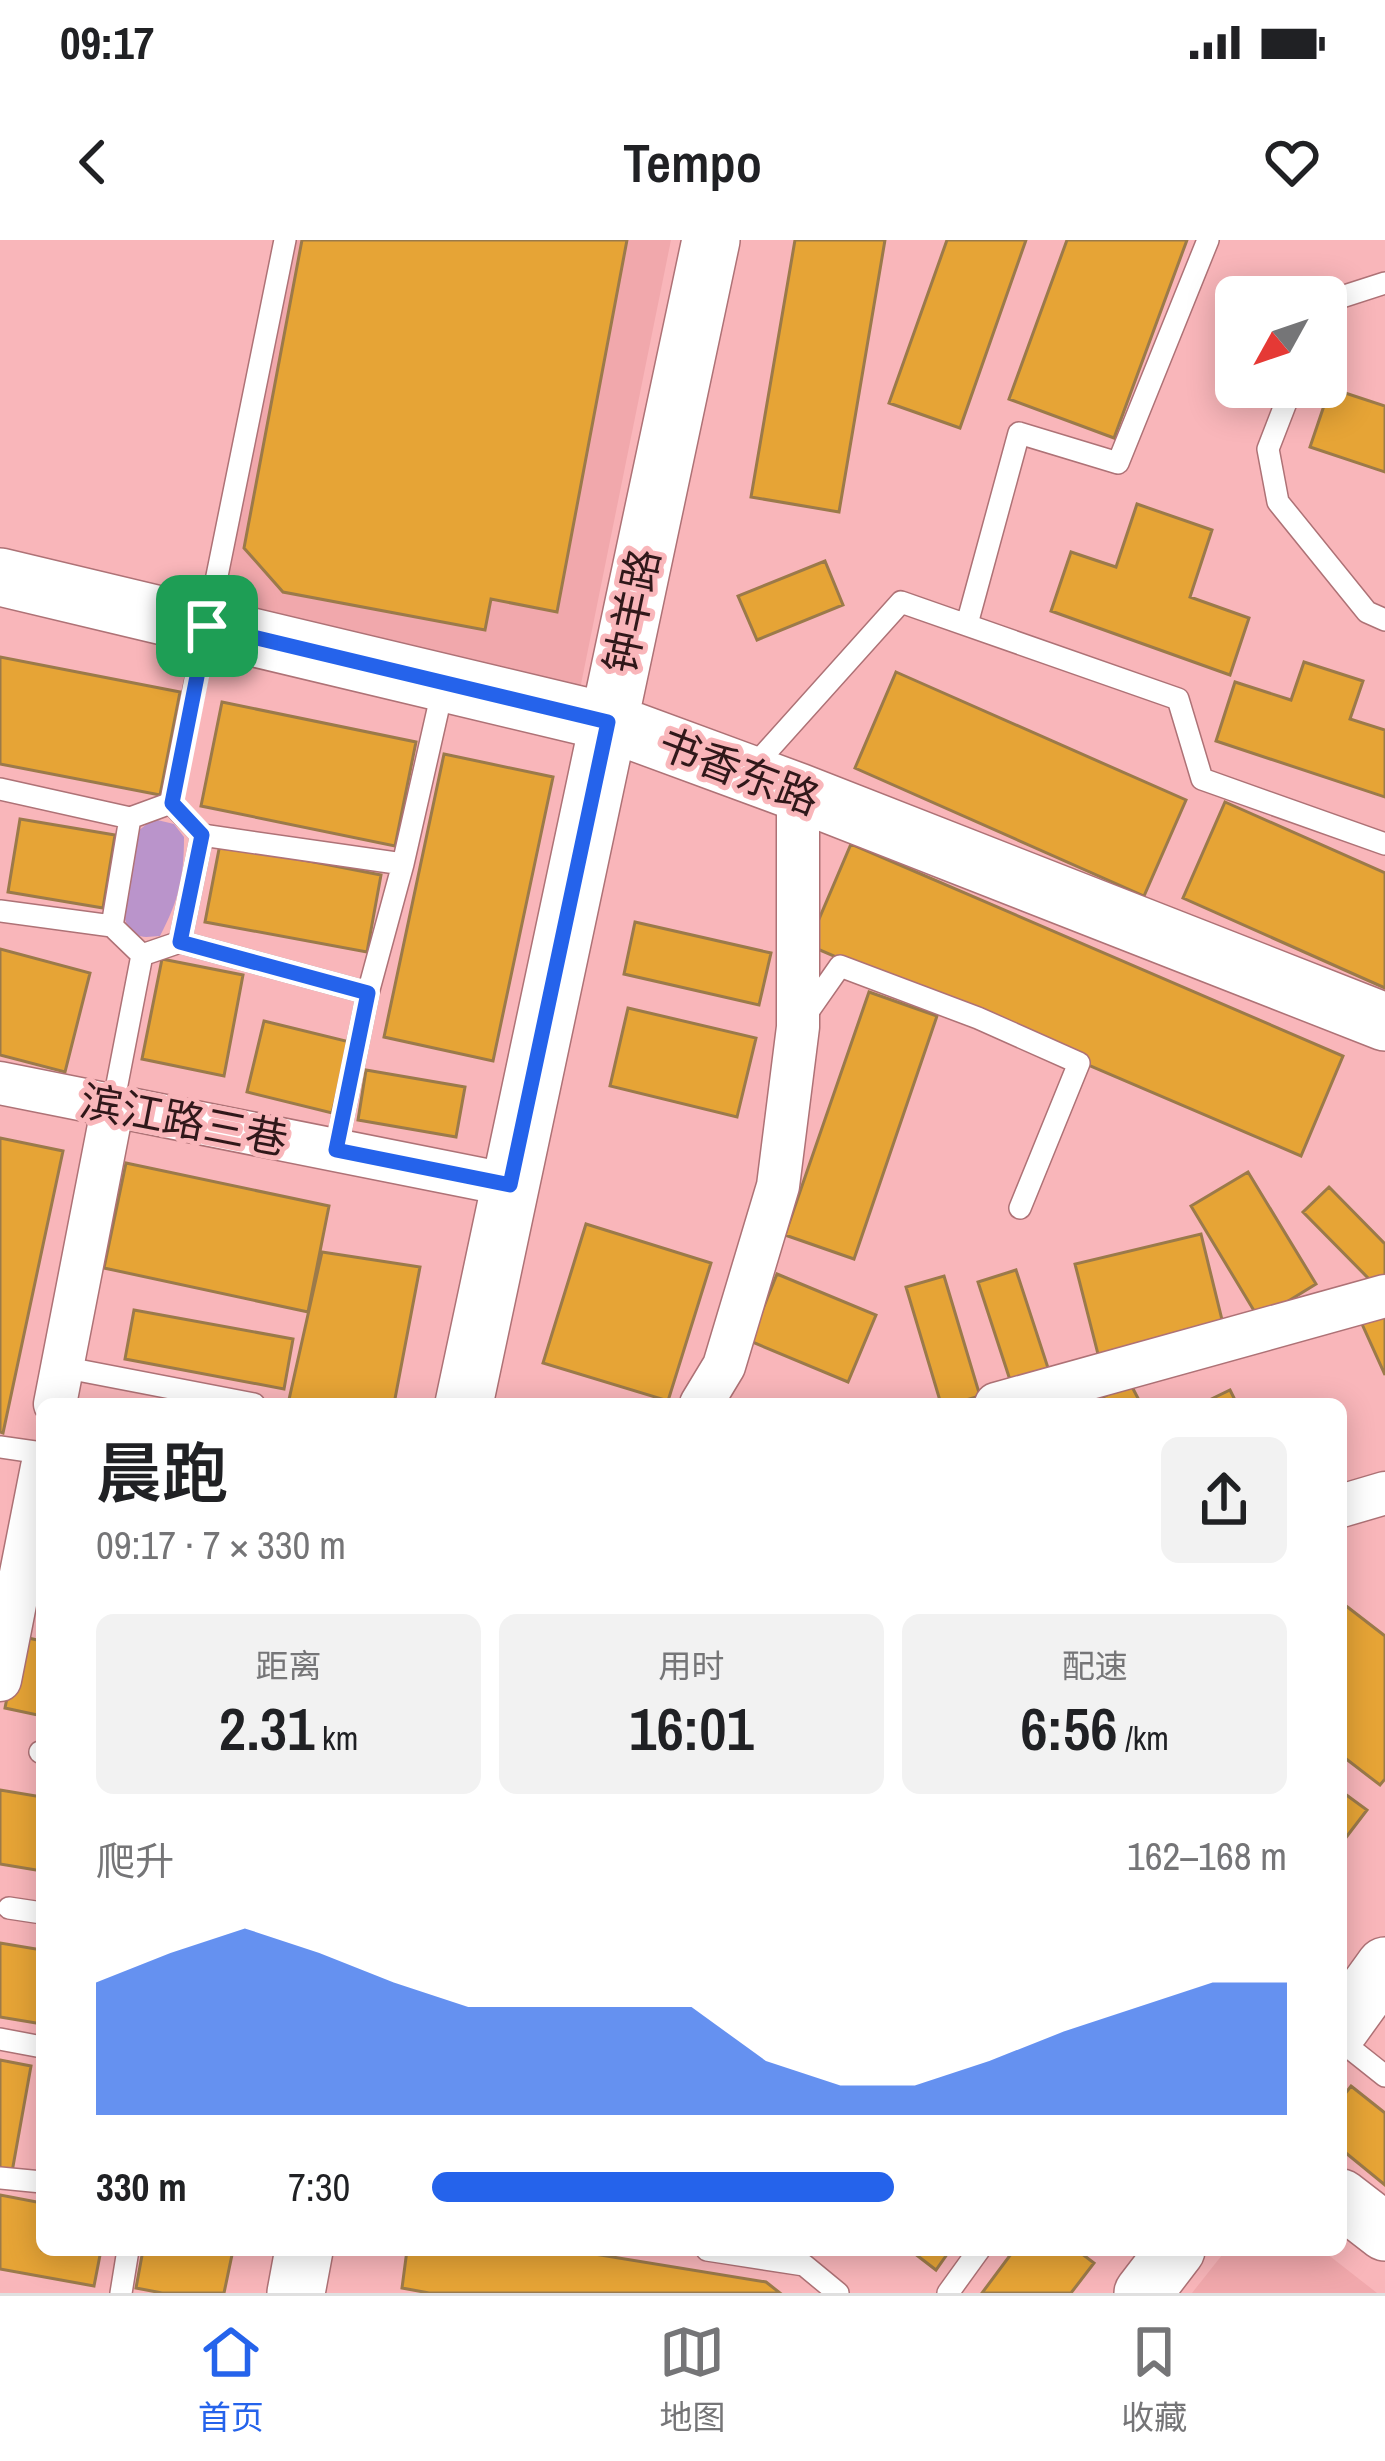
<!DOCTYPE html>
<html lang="zh">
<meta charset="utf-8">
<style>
:root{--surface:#fff;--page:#f2f2f2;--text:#202124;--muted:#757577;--line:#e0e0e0;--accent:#2563eb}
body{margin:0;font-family:"Archivo Narrow","Noto Sans SC",sans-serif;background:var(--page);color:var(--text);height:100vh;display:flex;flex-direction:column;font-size:45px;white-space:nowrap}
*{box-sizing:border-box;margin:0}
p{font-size:39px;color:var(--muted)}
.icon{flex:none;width:66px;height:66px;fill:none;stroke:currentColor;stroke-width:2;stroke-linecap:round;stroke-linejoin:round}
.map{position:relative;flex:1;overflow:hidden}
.side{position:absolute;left:36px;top:1158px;width:1311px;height:858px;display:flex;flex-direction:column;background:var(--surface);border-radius:18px;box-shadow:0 6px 30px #0003}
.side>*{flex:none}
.needle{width:78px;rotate:230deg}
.fabs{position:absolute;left:1215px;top:36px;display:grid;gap:24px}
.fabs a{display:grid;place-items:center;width:132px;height:132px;border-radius:18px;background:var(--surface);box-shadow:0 6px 30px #0003;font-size:60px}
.pin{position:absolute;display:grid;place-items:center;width:102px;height:102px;color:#fff;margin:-51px;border-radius:24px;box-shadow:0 6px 18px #0006}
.round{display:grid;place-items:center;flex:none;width:126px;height:126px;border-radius:18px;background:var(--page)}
.headline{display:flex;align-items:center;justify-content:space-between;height:204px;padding:0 60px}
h1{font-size:66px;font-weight:600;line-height:90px}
.stats{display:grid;grid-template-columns:repeat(3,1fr);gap:18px;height:204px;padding:12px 60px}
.stats div{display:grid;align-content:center;border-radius:18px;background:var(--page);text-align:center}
.stats b{font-size:60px;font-weight:600}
.stats small{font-size:33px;font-weight:400}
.stats p{font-size:33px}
.chart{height:336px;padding:24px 60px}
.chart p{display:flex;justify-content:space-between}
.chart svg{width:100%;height:216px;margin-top:12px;fill:var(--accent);opacity:.7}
ul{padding:0 60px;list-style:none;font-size:39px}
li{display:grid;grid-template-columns:192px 144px 1fr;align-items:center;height:90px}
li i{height:30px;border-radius:15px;background:var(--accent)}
.status{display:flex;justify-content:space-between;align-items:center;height:84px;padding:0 60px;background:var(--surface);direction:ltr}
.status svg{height:33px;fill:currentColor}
header{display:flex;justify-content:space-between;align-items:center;height:156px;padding:0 60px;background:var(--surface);font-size:54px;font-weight:600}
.menu{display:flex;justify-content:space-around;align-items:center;height:168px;border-top:3px solid var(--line);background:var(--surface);font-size:33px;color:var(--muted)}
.menu a{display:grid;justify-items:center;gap:6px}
.menu .selected{color:var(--accent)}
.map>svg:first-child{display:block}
.built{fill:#f1a8ac}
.green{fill:#ba94cb}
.building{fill:#e6a436;stroke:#9b7a4a;stroke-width:3}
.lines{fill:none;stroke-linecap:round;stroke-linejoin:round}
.lane-casing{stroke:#ae7276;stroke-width:24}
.street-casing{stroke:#ae7276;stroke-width:45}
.secondary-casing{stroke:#ae7276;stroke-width:60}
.lane{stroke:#fff;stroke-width:21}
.street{stroke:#fff;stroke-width:42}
.secondary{stroke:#fff;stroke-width:57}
.route-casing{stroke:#fff;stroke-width:24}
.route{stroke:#2563eb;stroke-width:15}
.labels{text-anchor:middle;stroke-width:10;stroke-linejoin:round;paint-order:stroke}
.street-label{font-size:42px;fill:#30181a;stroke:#f9b6ba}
</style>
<div class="status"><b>09:17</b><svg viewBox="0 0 49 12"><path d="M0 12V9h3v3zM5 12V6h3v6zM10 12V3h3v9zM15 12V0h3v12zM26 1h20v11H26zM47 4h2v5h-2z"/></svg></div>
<header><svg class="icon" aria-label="back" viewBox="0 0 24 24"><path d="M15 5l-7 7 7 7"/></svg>Tempo<svg class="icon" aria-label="heart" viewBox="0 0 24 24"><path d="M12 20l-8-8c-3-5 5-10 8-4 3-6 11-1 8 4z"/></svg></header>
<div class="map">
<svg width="1385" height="2053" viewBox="0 0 1385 2053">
<rect width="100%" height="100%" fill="#f9b6ba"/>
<!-- built -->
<path class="built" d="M289 0H671L578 459 218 368Z
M1226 2010H1322L1377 2053H1192Z"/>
<!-- green -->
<path class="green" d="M153 579 174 584 184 597C184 637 179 660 160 696 153 696 146 698 140 696 107 686 133 615 138 591Z"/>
<!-- building -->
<path class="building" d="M302 0H627L557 372 491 359 485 390 283 352 244 308Z
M795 0H885L839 272 751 257Z
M947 0H1026L960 188 889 163Z
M1067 0H1187L1114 198 1009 159Z
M1330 148 1385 166V232L1310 207Z
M1137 264 1212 290 1190 357 1249 378 1230 435 1051 371 1071 312 1116 327Z
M825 321 843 365 757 400 738 356Z
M0 417 180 452 160 555 0 524Z
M1304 422 1363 441 1350 479 1385 490V557L1216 501 1235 442 1291 460Z
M896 432 1186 560 1144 656 855 528Z
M222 462 416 502 395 606 201 566Z
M444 514 553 537 493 821 384 797Z
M1225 562 1385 633V748L1183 658Z
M20 579 115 595 103 668 8 652Z
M220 604 381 635 367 712 205 682Z
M851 604 1343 816 1301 916 808 705Z
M635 682 771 713 759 765 624 734Z
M0 709 90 733 65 832 0 815Z
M162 719 243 735 224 836 142 819Z
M869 752 937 776 854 1019 785 995Z
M628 768 756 798 737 877 610 846Z
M264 781 350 802 332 873 247 852Z
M366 830 465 847 456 897 358 880Z
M0 898 63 911 3 1193 0 1192Z
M126 923 329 966 308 1072 104 1028Z
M1248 932 1316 1044 1259 1079 1191 966Z
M1329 947 1385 1004V1035L1375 1045 1303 972Z
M586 984 711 1023 668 1161 543 1123Z
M1201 994 1224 1088 1099 1118 1075 1024Z
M322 1012 420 1027 394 1164H288Z
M1016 1030 1050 1134 1012 1146 978 1042Z
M777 1034 876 1075 848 1142 750 1101Z
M944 1036 980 1156 952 1164H941L906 1047Z
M134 1070 293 1099 284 1149 125 1119Z
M1385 1074V1135L1362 1084Z
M1130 1143 1141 1164H1090Z
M1230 1150 1237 1164H1201Z
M1341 1362 1385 1396V1539L1380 1545 1341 1515Z
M19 1396 42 1401V1476L5 1468Z
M0 1550 42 1557V1631L0 1624Z
M1341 1551 1367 1570 1341 1604Z
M0 1703 42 1710V1784L0 1777Z
M0 1820 31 1826 12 1932 0 1930Z
M1351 1846 1385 1873V1945L1341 1909V1859Z
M0 1955 42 1963V2010H101L94 2046 0 2029Z
M143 2010H233L224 2053H162L136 2048Z
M407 2010H570L766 2042 780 2053H429L402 2048Z
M910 2010H950L936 2030Z
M1014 2010H1077L1094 2023 1071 2053H982Z"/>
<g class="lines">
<defs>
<path id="lane" d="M1326 62 1385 43
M1292 147 1268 209 1278 262 1367 372 1385 380
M967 384 1019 193 1118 223 1208 0
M752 528 901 362 1178 459 1202 539 1385 604
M0 549 130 578
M202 595 403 624 368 753
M403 624 444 443
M0 671 112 686
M180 702 368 753 336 910
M142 715 180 702 202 595 171 563
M805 776 840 726 978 778 1079 823 1020 968
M113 865 142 715 112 686 130 578 171 563 285 0
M62 1127 254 1164
M0 1207 42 1213
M40 1512 42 1513
M9 1668 42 1673
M0 1799 42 1807
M1341 1801 1385 1836
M0 1938 42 1942
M707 2010 804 2025 838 2053
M121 2053 128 2010
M948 2053 979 2010"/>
<path id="street" d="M0 843 510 945
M55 1164 113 865
M701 1164 724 1126 778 946 798 787V552
M996 1164 1385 1056
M1341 1266 1385 1253
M0 1440 42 1227"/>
<path id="secondary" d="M0 337 608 482 798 552 1385 782
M464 1164 711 0
M1341 1787 1385 1726
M1341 1958 1385 1992
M296 2053 304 2010
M1143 2053 1176 2010"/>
</defs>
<!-- lane casing -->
<use href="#lane" class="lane-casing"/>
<!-- street casing -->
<use href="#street" class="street-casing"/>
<!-- secondary casing -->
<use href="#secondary" class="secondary-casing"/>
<!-- lane -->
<use href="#lane" class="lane"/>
<!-- street -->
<use href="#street" class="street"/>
<!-- secondary -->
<use href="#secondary" class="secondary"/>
</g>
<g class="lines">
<defs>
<path id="route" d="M207 386 608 482 510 945 336 910 368 753 180 702 202 595 172 563Z"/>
</defs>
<!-- route casing -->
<use href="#route" class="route-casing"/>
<!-- route -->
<use href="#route" class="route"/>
</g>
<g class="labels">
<!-- street labels -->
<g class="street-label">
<text transform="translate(632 371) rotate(-78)" y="15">钟羊路</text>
<text transform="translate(739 531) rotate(21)" y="15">书香东路</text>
<text transform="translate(184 880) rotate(11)" y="15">滨江路三巷</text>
</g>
</g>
</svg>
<div class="fabs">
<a><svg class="needle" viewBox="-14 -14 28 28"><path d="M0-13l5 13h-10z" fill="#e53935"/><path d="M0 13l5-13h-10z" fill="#757577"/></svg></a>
</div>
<div class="pin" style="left:207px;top:386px;background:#1e9e55"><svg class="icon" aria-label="arrive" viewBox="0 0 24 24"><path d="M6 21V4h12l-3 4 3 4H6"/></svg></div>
<section class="side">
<div class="headline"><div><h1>晨跑</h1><p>09:17 · 7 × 330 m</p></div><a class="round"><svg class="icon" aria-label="share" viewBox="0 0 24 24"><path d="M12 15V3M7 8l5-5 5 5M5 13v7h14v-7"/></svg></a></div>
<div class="stats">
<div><p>距离</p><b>2.31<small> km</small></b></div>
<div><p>用时</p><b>16:01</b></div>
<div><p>配速</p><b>6:56<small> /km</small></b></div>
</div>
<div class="chart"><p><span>爬升</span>162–168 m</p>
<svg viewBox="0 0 160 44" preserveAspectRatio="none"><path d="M0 44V17L10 11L20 6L30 11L40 17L50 22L60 22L70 22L80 22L90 33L100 38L110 38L120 33L130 27L140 22L150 17L160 17V44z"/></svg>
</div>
<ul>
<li><b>330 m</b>7:30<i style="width:54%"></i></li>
</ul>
</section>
</div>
<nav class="menu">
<a class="selected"><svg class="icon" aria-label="home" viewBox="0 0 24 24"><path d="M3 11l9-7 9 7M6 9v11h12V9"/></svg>首页</a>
<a><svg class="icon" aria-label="map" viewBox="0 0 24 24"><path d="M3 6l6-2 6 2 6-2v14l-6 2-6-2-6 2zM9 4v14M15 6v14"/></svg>地图</a>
<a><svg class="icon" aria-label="saved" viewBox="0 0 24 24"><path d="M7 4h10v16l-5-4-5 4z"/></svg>收藏</a>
</nav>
